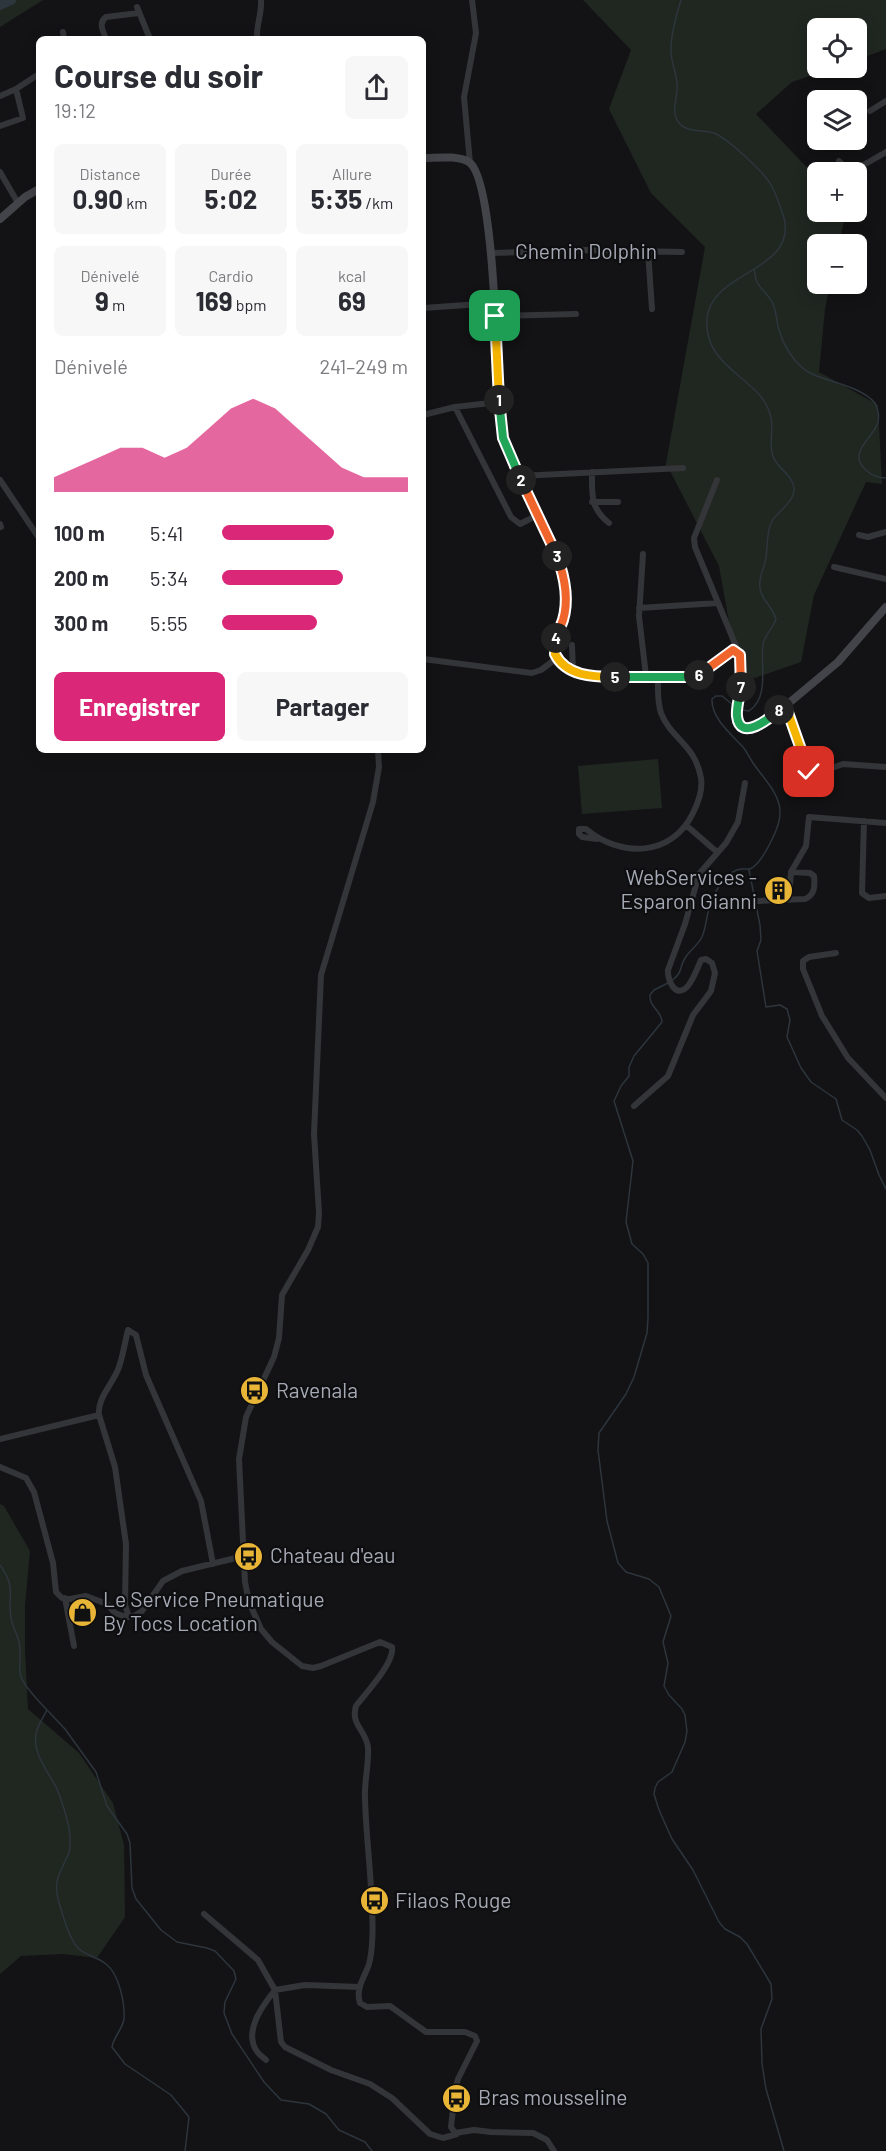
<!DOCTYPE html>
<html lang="fr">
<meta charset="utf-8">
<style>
:root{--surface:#fff;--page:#f7f7f7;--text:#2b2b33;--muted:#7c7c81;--accent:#db2777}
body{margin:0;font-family:Barlow,sans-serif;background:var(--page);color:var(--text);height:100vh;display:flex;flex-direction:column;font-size:22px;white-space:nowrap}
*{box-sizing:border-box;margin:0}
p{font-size:20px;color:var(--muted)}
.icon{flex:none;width:33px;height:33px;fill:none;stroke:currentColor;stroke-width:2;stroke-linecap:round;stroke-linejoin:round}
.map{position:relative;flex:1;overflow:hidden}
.drawer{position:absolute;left:36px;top:36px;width:390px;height:717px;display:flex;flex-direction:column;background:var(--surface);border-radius:9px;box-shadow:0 3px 15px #0003}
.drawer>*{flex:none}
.fabs{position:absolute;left:807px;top:18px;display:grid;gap:12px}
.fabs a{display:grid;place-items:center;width:60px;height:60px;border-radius:9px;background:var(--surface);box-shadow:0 3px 15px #0003;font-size:30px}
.pin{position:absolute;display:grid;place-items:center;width:51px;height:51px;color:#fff;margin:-26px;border-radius:12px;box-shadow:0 3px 9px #0006}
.km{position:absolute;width:30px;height:30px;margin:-15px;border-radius:50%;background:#222;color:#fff;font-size:16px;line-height:30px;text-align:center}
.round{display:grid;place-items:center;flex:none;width:63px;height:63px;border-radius:9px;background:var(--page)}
.head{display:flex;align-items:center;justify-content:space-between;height:102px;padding:0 18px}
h1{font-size:33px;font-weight:700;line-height:45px}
.figures{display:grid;grid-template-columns:repeat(3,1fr);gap:9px;height:102px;padding:6px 18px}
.figures div{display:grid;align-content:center;border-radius:9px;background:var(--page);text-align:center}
.figures b{font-size:26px;font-weight:700}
.figures small{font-size:16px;font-weight:400}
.figures p{font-size:16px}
.chart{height:168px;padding:12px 18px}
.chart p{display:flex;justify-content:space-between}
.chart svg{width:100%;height:108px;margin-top:6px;fill:var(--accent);opacity:.7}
.cta{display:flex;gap:12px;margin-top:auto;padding:12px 18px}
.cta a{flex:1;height:69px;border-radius:9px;background:var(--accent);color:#fff;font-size:24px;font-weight:700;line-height:69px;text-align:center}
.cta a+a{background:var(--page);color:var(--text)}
ul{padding:0 18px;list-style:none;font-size:20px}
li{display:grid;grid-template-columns:96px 72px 1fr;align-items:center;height:45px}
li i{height:15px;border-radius:8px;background:var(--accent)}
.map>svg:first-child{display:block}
.green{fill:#202721}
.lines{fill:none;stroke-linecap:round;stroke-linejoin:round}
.stream{stroke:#2d353d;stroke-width:1.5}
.river{stroke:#2d353d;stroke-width:10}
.minor{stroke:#343539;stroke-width:6}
.secondary{stroke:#424449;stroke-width:8}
.split-1-casing{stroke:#fff;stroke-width:12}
.split-2-casing{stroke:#fff;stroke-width:12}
.split-3-casing{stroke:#fff;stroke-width:12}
.split-4-casing{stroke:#fff;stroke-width:12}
.split-5-casing{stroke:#fff;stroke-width:12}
.split-6-casing{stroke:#fff;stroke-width:12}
.split-7-casing{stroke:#fff;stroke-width:12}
.split-8-casing{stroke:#fff;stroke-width:12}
.split-9-casing{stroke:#fff;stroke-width:12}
.split-1{stroke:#f5b400;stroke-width:8}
.split-2{stroke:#22a559;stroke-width:8}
.split-3{stroke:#f0652b;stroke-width:8}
.split-4{stroke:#f0652b;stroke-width:8}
.split-5{stroke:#f5b400;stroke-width:8}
.split-6{stroke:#22a559;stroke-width:8}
.split-7{stroke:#f0652b;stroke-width:8}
.split-8{stroke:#22a559;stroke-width:8}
.split-9{stroke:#f5b400;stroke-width:8}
.labels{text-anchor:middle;stroke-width:4.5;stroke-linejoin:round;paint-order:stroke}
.street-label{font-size:21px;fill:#a5a9b4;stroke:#0e0e10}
.poi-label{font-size:21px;fill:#a5a9b4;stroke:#0e0e10;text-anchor:start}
</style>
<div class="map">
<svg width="886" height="2151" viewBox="0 0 886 2151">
<rect width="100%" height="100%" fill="#131315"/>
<!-- green -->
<path class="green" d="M0 0H43L0 27Z
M583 0H886V49L857 60 856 28H818V68H833L792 82 756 114 817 178 818 212H846L839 244H818V284H830L825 309 819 372 878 405 882 484 866 482 814 595 801 662 740 683 719 566 669 469H665L705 247 651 193 609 109 631 50Z
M658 759 662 808 582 814 578 766Z
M0 1504 4 1506 30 1551 25 1605V1651L28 1709 79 1753 113 1803 124 1845 125 1917 97 1958 63 1954 21 1956 0 1974Z"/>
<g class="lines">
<!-- stream -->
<path class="stream" d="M681 0C676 16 670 36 671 53 672 65 678 77 677 89 677 101 670 113 680 124 687 132 704 130 714 133 728 139 763 171 771 185 776 194 781 208 784 218 797 272 710 271 707 319 703 370 764 378 771 418 774 433 767 449 776 462 782 471 793 477 794 488 795 502 778 511 772 521 766 532 768 545 766 557 765 567 758 577 760 588 761 600 773 607 776 619 773 628 765 635 763 644 760 665 770 697 749 711L742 710
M754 269C755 273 755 278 757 282 761 290 770 296 773 304 776 312 777 319 778 327 783 345 795 366 812 374 832 383 860 386 875 403 886 426 869 433 861 449 853 465 872 478 886 478
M749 870 760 925 761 940 757 951 766 1007 780 1005 787 1009 790 1020 787 1037 801 1068 811 1082 836 1099 842 1120 857 1130 862 1136 870 1150 879 1175 886 1189
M671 981C683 973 679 968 685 958 690 950 698 945 702 937 708 923 706 907 715 893 721 883 728 871 741 869 743 869 748 869 750 869 762 864 780 827 780 814 781 794 763 778 753 763 749 757 747 752 743 747 731 734 711 718 712 699L716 696H722L733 705
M668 983 654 990 650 995C649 1007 662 1011 662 1022L634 1056 629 1067V1076L621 1086 614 1101 633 1161 626 1222 632 1244 643 1254 648 1263V1318L647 1333 634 1377 626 1394 599 1433 598 1450 607 1521 618 1563 626 1572 649 1579 659 1587 671 1616 663 1642 668 1663 664 1686 669 1695 682 1709 685 1715 687 1731 685 1742 672 1772 658 1782 655 1788 654 1794 659 1810 672 1839 693 1870 719 1922 725 1929 740 1937 747 1944 771 1984 772 1999 761 2029 762 2064 766 2089 784 2151
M0 1565C17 1589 7 1594 11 1618 13 1629 20 1638 20 1649 21 1658 18 1668 21 1677 26 1689 38 1700 47 1710 44 1716 39 1723 37 1730 30 1751 48 1771 57 1789 62 1801 66 1814 69 1828 70 1836 72 1847 68 1855 59 1875 52 1882 60 1906 64 1919 69 1938 78 1948 86 1956 98 1957 106 1964 119 1974 125 2003 124 2019 122 2030 114 2036 112 2047L125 2064 171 2095 189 2117 185 2151
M48 1711 65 1729 96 1772 107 1806 127 1834 130 1843 132 1888 136 1899 161 1930 177 1942 207 1948 215 1951 234 1971 236 1979 225 2002 224 2013 232 2034 264 2082 281 2100 309 2104 326 2114 339 2130 365 2142 372 2151"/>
<!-- river -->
<path class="river" d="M0 5 11 0"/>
<!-- minor -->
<path class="minor" d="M137 7 150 39
M63 32 64 39
M106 39C103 31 98 23 106 17L139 13
M257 39C256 25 262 14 261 0
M0 96 16 89 39 74
M870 111 886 101
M0 126 23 118 16 89
M839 161 845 167 853 171 886 152
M470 163 464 97 476 33 472 0
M0 172 18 203
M648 251 652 309
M491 253 587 250 682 252
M423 308 495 303
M495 316 576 314
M455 407 511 517 520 524 538 515
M423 415 455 407 499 402
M592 472C592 494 590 508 609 523
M519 476 683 468
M0 480 39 538
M717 480 694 538 695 547 738 651
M592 502H618
M0 524 1 527
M859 535 868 537 886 532
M643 554 639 616 646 676
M834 567 886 579
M639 608 718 603
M572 645 573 671
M423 659 532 673 541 670 557 658
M785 704 809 772 818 773 843 764 886 767
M378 750 379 767 373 802 321 975 314 1134 319 1213 318 1227 308 1250 282 1295 279 1338 274 1357 246 1417 239 1459 245 1582 249 1602 261 1629 272 1642 302 1666 313 1668 321 1666 380 1642 392 1647C395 1662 366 1693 356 1706 350 1725 367 1731 368 1748 369 1765 364 1782 365 1799 366 1835 371 1872 372 1909 373 1924 373 1950 369 1964 365 1977 355 1988 360 2003L367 2007 390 2006 426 2032H465L475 2036 477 2041 458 2079 455 2091 451 2127 455 2133 474 2130 491 2132 533 2133 547 2140 554 2151
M864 821 862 893 869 898 886 896
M687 826 717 852
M597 839 582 837 579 834V829H586C621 858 672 857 693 813 699 801 703 790 701 778 695 744 671 739 661 713 657 701 658 688 658 676
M789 899 791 872 806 846 809 817 886 823
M758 901 805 899C815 895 815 886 814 876L810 873 791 872
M836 953 809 957 803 961V969L822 1016 848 1058 886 1098
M634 1106 668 1076 693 1015 711 991 715 973 712 963 706 959 701 960C697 969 693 981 687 987 675 999 667 979 668 970L685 924 699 874 726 843 738 822 745 783
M0 1439 99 1415
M0 1467 26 1478 34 1492 53 1563 56 1592 62 1598 70 1599 86 1596 107 1604 115 1613 126 1617 134 1616 142 1611 163 1581 182 1571 244 1556
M65 1598 74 1646
M129 1617 125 1605 126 1544 115 1467 99 1415C97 1398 113 1384 119 1367 123 1355 125 1342 128 1330L136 1335 146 1375 201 1501 213 1564
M204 1914 258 1960 275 1990 281 2042 285 2047 331 2070 370 2084 392 2098 430 2134 443 2138 457 2134
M266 2060C263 2057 258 2054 256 2050 244 2030 263 2005 275 1990L305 1985 360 1987"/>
<!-- secondary -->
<path class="secondary" d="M423 158C436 158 457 155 469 162 496 181 497 385 500 426 508 462 529 497 546 531 551 542 557 553 560 565 563 577 566 592 565 605 564 626 543 648 563 665 587 684 657 676 689 677L703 673 730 651 736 650C753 670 727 709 742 725L752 728 771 718 838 662 886 607
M0 219 25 197 39 189"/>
</g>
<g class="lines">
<defs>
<path id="split-1" d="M495 316 499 400"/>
<path id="split-2" d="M499 400 503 438 521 480"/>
<path id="split-3" d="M521 480 557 556"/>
<path id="split-4" d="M556 638C558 632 561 626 563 620 569 600 564 575 557 556"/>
<path id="split-5" d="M556 638 555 654C566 676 593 677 615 677"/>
<path id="split-6" d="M615 677H689L699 675"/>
<path id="split-7" d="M699 675 733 650 740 655 741 687"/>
<path id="split-8" d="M741 687C740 696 736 707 737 716 740 743 770 718 779 710"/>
<path id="split-9" d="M779 710 785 704 809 772"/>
</defs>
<!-- split-1 casing -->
<use href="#split-1" class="split-1-casing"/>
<!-- split-2 casing -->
<use href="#split-2" class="split-2-casing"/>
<!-- split-3 casing -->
<use href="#split-3" class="split-3-casing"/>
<!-- split-4 casing -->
<use href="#split-4" class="split-4-casing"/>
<!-- split-5 casing -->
<use href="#split-5" class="split-5-casing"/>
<!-- split-6 casing -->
<use href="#split-6" class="split-6-casing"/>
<!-- split-7 casing -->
<use href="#split-7" class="split-7-casing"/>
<!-- split-8 casing -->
<use href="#split-8" class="split-8-casing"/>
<!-- split-9 casing -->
<use href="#split-9" class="split-9-casing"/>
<!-- split-1 -->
<use href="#split-1" class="split-1"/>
<!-- split-2 -->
<use href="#split-2" class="split-2"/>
<!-- split-3 -->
<use href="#split-3" class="split-3"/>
<!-- split-4 -->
<use href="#split-4" class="split-4"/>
<!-- split-5 -->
<use href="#split-5" class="split-5"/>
<!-- split-6 -->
<use href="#split-6" class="split-6"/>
<!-- split-7 -->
<use href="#split-7" class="split-7"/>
<!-- split-8 -->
<use href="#split-8" class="split-8"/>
<!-- split-9 -->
<use href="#split-9" class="split-9"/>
</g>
<!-- icons -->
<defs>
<symbol id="building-disc" viewBox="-11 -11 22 22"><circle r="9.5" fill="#e9b537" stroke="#0e0e10"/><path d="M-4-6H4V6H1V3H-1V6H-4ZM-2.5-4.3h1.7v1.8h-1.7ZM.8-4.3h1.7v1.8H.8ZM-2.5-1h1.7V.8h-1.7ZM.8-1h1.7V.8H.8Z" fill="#111"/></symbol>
<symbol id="bus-disc" viewBox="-11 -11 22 22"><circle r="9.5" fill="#e9b537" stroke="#0e0e10"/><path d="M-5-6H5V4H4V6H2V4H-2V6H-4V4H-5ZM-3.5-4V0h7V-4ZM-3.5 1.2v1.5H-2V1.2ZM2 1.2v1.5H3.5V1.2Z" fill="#111"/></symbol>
<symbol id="shop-disc" viewBox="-11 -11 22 22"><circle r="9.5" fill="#e9b537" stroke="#0e0e10"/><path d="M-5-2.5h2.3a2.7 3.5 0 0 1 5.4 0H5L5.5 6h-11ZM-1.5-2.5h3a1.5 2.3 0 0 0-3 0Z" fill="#111"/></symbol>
</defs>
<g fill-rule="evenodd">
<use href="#building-disc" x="762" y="874" width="33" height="33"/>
<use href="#bus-disc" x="238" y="1374" width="33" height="33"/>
<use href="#bus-disc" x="232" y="1540" width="33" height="33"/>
<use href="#shop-disc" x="66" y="1596" width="33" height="33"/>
<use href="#bus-disc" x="358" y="1884" width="33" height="33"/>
<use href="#bus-disc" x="440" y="2082" width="33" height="33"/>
</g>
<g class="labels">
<!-- street labels -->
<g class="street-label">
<text x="586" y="259">Chemin Dolphin</text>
</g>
<!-- poi labels -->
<g class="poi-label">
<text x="757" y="885" text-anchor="end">WebServices -<tspan x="757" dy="24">Esparon Gianni</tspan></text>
<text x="276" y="1398">Ravenala</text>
<text x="270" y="1563">Chateau d'eau</text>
<text x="103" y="1607">Le Service Pneumatique<tspan x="103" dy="24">By Tocs Location</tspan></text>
<text x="395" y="1908">Filaos Rouge</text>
<text x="478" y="2105">Bras mousseline</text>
</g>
</g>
</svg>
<div class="fabs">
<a><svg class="icon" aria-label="locate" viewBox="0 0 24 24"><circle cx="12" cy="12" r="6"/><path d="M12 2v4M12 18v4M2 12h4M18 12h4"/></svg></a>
<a><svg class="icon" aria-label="layers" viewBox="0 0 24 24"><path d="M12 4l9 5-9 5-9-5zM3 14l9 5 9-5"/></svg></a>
<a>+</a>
<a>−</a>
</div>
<div class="pin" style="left:495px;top:316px;background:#1e9e55"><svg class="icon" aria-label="arrive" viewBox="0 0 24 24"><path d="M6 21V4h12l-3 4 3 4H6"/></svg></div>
<div class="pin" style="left:809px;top:772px;background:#d93025"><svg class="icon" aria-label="check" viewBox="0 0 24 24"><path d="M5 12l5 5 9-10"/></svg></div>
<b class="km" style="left:499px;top:400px">1</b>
<b class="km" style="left:521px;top:480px">2</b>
<b class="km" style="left:557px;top:556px">3</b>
<b class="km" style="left:556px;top:638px">4</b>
<b class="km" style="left:615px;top:677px">5</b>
<b class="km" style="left:699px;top:675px">6</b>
<b class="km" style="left:741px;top:687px">7</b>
<b class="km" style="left:779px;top:710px">8</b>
<section class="drawer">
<div class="head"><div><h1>Course du soir</h1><p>19:12</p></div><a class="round"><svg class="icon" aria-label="share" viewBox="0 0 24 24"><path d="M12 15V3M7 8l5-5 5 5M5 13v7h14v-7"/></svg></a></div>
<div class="figures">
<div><p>Distance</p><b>0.90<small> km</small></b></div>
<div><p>Durée</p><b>5:02</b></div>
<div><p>Allure</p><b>5:35<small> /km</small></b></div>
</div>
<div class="figures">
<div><p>Dénivelé</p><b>9<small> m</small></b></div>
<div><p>Cardio</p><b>169<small> bpm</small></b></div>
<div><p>kcal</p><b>69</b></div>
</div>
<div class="chart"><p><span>Dénivelé</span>241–249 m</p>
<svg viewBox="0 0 160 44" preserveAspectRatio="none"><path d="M0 44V38L10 34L20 30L30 26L40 26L50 30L60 26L70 18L80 10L90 6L100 10L110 18L120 26L130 34L140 38L150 38L160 38V44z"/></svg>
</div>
<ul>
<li><b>100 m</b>5:41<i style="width:60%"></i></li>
<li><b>200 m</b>5:34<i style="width:65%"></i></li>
<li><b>300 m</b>5:55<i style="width:51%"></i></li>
</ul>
<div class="cta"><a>Enregistrer</a><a>Partager</a></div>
</section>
</div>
